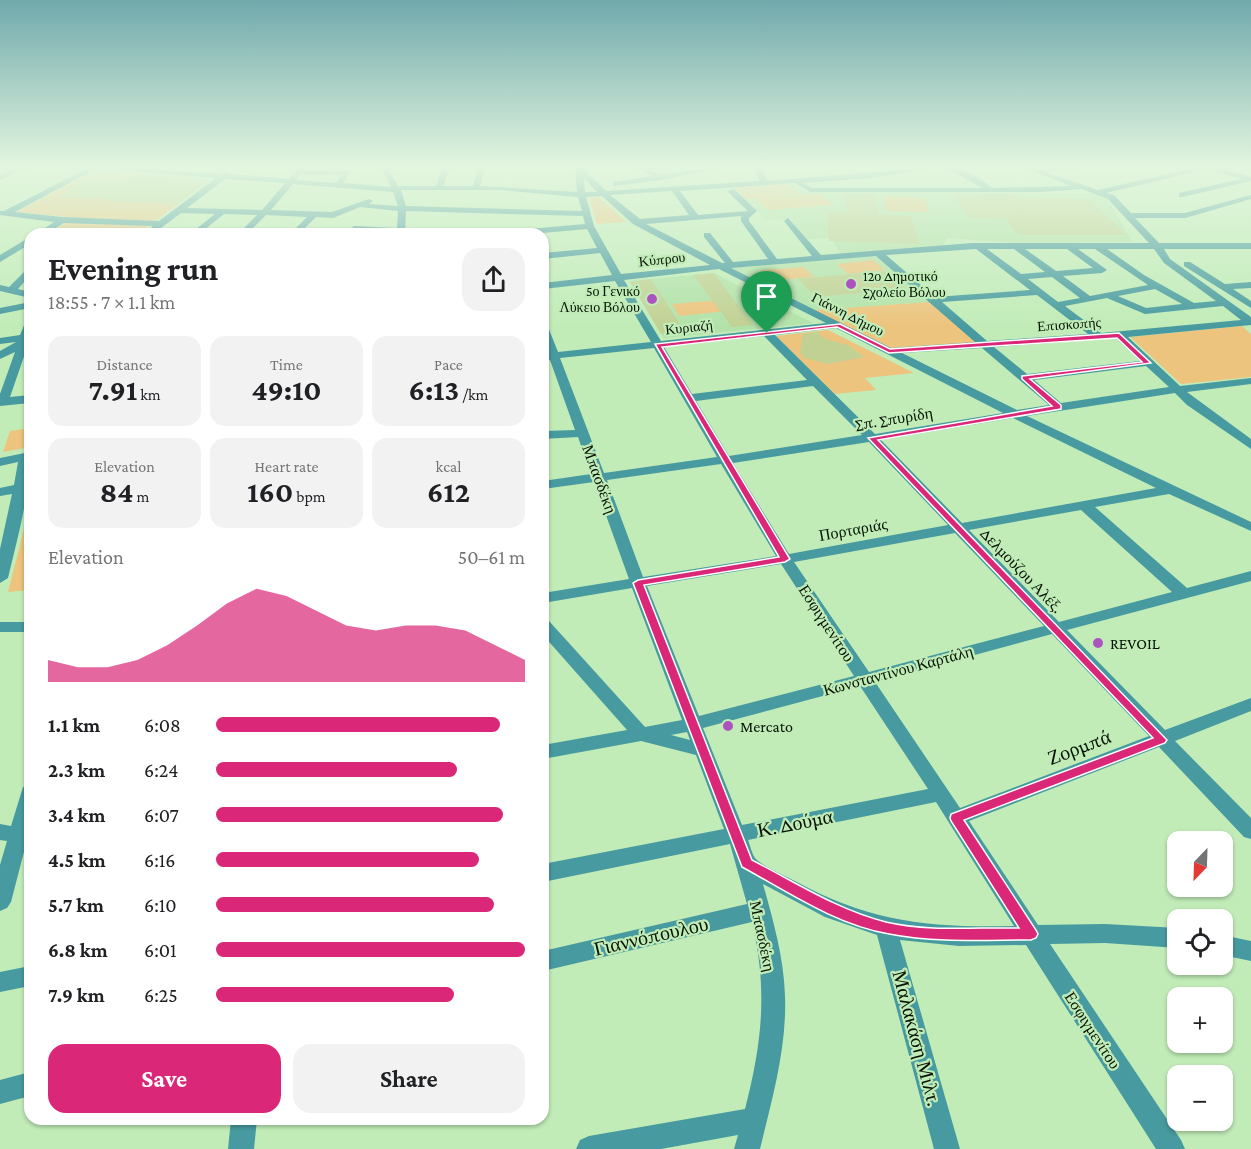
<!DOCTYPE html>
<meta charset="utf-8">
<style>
:root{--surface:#fff;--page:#f2f2f2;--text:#202124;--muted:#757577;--accent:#db2777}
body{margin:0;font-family:"Crimson Pro",serif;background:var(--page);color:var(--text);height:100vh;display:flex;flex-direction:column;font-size:22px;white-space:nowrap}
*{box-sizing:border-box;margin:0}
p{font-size:20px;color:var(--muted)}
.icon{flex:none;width:33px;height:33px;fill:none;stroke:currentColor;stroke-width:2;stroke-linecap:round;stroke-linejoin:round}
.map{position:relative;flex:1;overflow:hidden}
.drawer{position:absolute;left:24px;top:228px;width:525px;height:897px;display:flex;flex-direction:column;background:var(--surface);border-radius:18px;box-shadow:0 2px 4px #0004}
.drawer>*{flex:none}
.needle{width:39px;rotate:203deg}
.fabs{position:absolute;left:1167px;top:831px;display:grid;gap:12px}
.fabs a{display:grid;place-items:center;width:66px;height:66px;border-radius:12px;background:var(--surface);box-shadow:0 2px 4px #0004;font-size:30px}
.pin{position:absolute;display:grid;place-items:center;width:51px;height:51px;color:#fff;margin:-62px -26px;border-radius:50% 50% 50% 0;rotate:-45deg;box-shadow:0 0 6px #0007}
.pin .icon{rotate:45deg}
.round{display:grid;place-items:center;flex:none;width:63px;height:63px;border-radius:18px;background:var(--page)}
.headline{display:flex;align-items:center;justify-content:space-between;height:102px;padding:0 24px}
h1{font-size:33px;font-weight:700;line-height:45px}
.metrics{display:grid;grid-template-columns:repeat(3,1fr);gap:9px;height:102px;padding:6px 24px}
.metrics div{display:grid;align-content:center;border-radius:15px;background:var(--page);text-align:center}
.metrics b{font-size:30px;font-weight:700}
.metrics small{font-size:16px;font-weight:400}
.metrics p{font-size:16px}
.chart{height:168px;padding:12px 24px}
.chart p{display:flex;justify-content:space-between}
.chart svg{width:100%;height:108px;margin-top:6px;fill:var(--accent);opacity:.7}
.cta{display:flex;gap:12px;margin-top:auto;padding:12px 24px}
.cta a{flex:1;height:69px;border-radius:18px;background:var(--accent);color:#fff;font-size:24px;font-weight:700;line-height:69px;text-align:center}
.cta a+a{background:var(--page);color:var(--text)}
ul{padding:0 24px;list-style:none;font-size:20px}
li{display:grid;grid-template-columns:96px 72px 1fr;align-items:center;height:45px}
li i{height:15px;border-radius:8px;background:var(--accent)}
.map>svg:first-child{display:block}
.built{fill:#b2e2a9}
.green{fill:#edc47e}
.building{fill:#c1d194}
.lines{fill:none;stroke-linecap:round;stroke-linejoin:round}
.minor{fill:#479a9f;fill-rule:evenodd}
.route{fill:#db2777;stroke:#fff;stroke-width:1.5;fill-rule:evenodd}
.poi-dot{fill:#ad53bf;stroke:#c1ecb8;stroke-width:2}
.labels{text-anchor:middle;stroke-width:4.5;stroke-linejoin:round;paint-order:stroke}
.far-street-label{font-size:14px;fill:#051303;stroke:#c1ecb8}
.far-poi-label{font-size:14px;fill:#051303;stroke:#c1ecb8;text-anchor:start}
.street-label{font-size:16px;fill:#051303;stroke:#c1ecb8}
.poi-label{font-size:16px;fill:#051303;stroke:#c1ecb8;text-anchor:start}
.near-street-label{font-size:20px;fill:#051303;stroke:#c1ecb8}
</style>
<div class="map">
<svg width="1251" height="1149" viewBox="0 0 1251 1149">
<rect width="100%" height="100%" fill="#c1ecb8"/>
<!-- built -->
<path class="built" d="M791 183 804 191 1092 193 1104 197 1110 204 1133 242 1016 243 947 238 943 246 842 254 830 238 807 239 790 219 766 220 733 188Z
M876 256 930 302 814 310 728 267Z
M714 273 813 323 664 338 630 281Z"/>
<!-- green -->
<path class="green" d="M98 169 138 172 104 200 178 204 137 234H48L67 222 78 218 16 212Z
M788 184 800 194 759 198 820 194 833 205 768 210 756 198 746 199 735 188Z
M884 196 925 198 929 212 887 211Z
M599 197 626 222 597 224 589 198Z
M873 260 885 270 848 274 837 264Z
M804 267 814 277 771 281 762 270Z
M719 300 728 311 679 316 672 304Z
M930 302 978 343 891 348 814 310Z
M1242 326 1251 334V377L1181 384 1130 337Z
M828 330 914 373 865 378 876 390 835 394 776 336Z
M30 428V447L3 452 10 431Z
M26 521H30V590L8 592Z"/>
<!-- building -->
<path class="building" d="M136 174 210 180 178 204 103 201 107 198H60L83 180H128Z
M844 194H874L879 214 911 216 919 244 829 241 827 212 847 213Z
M977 194H1013L1017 198 1088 199 1127 235H1019L1005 219 969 218 954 196H979Z
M885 271 904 289 815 297 798 279Z
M714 273 728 292 753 325 732 327 693 275Z
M651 279 685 332 661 334 630 282Z
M818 332 825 339 848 345 864 357 828 364 805 358 800 352 803 334Z"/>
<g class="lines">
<!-- minor -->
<path class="minor" d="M20 167H29L0 180V175Z
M90 167H99L15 212 62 217 159 221 216 178 107 169 104 167 221 174 227 171 230 174 289 179 299 167H306L305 170 350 171 343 183 391 187 381 167H387L398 186H436L443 167H450L443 186H473L478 167H485L480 186 577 192 575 170 573 167H582L606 191 759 181 755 167H761L767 181 936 167 872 178 803 183 812 188H982L945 167C961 167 979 177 992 188L1071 186 1022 167 1039 169 1080 167 1077 169 1046 172 1098 190 1199 167H1216L1251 177V181L1182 197H1179V193L1241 179 1208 169 1106 193 1114 195 1131 213H1185L1251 195V199L1185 218H1135L1159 243H1251V249H1164L1170 259 1251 317V325L1128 337 1180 386 1251 378V384L1187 392 1251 439V449L1187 405 1175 393 1027 416 1251 522V531L1169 494 1095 507 1187 588 1251 571V581L1067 630 1165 730 1251 698V711L1175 741 1251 818V839L1244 837 1159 747 969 821 1038 925 1105 924 1178 928V948L1105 943 1050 944 1181 1140 1185 1149H1156L1026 945 959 946 900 940 960 1149H934L877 935 825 917 763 884C773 920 784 958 785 996 787 1048 772 1099 760 1149H734L738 1135 661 1149H576L580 1140 589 1136 745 1109C762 1043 768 990 752 922L543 971V951L747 904 730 844 543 882V864L724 829 696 755 641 741 543 759V745L627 730 543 635V620L549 621 645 727 682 720 632 588 543 603V593L629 579 594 482 543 489V481L591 474 578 437 543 439V431L575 430 550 360H543V354L547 353 543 341V324L548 327 558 352 651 342 615 281 543 289V283L612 275 600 253 543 259V253L597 248 587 229 532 234H500L504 231 585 224 583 216 406 211 405 234 356 232 354 234H345L354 226 397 228 398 211 360 207 333 218 316 217 299 234H290L307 217 266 215 247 234H238L257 215 224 214 199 234H190L215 214 181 213 153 234H144L153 226 64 223 46 234H36L54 222 0 215V211H4ZM301 174 341 175 336 183 296 180ZM584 178 597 192H585ZM225 179 285 183 262 210 187 208ZM795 183 810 192H1041L1082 189 1108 199 1149 243H972L821 255 788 218 784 221 812 256 777 259 749 221V218L757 211 734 189 727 191 748 211 698 215 680 191ZM293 184 393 192 398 206 369 204 373 201 369 199 332 212 271 210ZM401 190H500L578 197 582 211 406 206ZM672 191 689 215 640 219 610 195ZM602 196 633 224 710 265 621 274 594 226 586 197ZM741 216V221L768 259 733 262 710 233H704V237L725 263H722L646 224ZM976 249 1030 290 935 297 886 255ZM987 249H1014L1045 272 1021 274ZM1025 249H1067L1093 268 1056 271ZM1078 249H1095L1148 285 1090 296 1063 276 1102 273 1107 270ZM1107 249H1154L1164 263 1216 301 1194 303 1144 275ZM876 256 975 342 891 348 731 268ZM719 269 826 323 661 341 624 280ZM1052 277 1080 298 1058 302 1028 279ZM1155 289 1182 304 1146 308 1118 296ZM1037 295 1088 334 987 341 942 302ZM1107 298 1145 314 1223 306 1241 320 1101 333 1065 306ZM836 328 1003 413 875 434 775 335ZM764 336 807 380 692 394 664 347ZM1116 338 1140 361 1027 374 994 347ZM654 348 717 457 604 473 560 358ZM982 348 1049 405 1017 410 902 353ZM1146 366 1169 387 1061 403 1034 380ZM813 386 862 435 729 456 696 401ZM1013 418 1156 488 962 523 881 440ZM869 442 948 525 789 554 733 463ZM721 464 776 556 643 577 607 480ZM1081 510 1172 592 1059 622 969 530ZM955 533 1044 626 869 672 794 562ZM781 564 854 676 699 716 647 586ZM1052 634 1149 736 960 808 875 682ZM860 686 928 789 742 825 703 728ZM687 732 690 740 671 735ZM936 802 1014 926C931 928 869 922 795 881 785 876 762 866 755 858 752 854 750 845 748 840Z
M637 167C647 167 655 175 664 174 685 173 706 165 727 167L661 180 613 186V182L652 176Z
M30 237V244L0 262V255Z
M1184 262H1190L1225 284 1251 282V288L1233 289 1251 301V308L1184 266Z
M30 266V275L18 289 30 292V298L0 291V285L9 287Z
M30 302V308L0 314V308Z
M30 320 29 342 10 397 30 395V403L0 406V394L15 352 0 359V351L16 342 0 344V338L20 335 25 323Z
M30 452C30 494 18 536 8 578L0 583V549L12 494 0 496V488L14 485 18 462 0 466V458Z
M0 622H30V632H0Z
M30 785V845L26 844 11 902 7 908 0 911V865L7 841 0 840V824L11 826 23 787Z
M1222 935 1251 941V961L1222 955Z
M30 966V986L0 992V972Z
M30 1072V1096L0 1104V1080Z
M231 1119H257L254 1149H228Z"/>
</g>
<!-- sky -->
<linearGradient id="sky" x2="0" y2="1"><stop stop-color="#70a9ac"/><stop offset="0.51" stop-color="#e3f6df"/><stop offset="1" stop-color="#e3f6df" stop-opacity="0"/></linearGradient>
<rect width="1251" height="327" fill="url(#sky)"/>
<!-- route -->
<path class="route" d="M840 324 890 349 1119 333 1151 363 1030 379 1061 405V409L878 440 1167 740 1165 743 964 820 1036 930 1038 934 1036 938 1031 940C984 940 935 943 889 934 836 925 788 892 742 867L633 583 638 580 779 557 655 344ZM837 327 889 353 1117 338 1142 362 1022 376V379L1052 406 868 438 1153 738 951 814 950 818 951 821 1019 928C976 927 929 932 886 922 838 910 795 882 752 860L644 585 785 562 790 559 662 347Z"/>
<!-- markers -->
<g class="poi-dot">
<circle cx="851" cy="284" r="6"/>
<circle cx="652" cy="299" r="6"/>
<circle cx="1098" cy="643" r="6"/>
<circle cx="728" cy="726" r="6"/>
</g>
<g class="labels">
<!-- far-street labels -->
<g class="far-street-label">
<text transform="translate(662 259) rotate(-6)" y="5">Κύπρου</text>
<text transform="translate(848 314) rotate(27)" y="5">Γιάννη Δήμου</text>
<text transform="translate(1069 324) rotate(-4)" y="5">Επισκοπής</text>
<text transform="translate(689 327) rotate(-6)" y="5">Κυριαζή</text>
</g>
<!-- far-poi labels -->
<g class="far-poi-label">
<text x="863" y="281">12ο Δημοτικό<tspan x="863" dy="16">Σχολείο Βόλου</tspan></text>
<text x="640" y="296" text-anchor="end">5ο Γενικό<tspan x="640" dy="16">Λύκειο Βόλου</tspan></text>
</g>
<!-- street labels -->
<g class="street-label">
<text transform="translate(894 418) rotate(-9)" y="6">Σπ. Σπυρίδη</text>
<text transform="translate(600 479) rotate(70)" y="6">Μπασδέκη</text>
<text transform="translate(853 529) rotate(-10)" y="6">Πορταριάς</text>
<text transform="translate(1022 570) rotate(46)" y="6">Δελμούζου Αλέξ.</text>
<text transform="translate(827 623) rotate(57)" y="6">Εσφιγμενίτου</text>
<text transform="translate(898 670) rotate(-15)" y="6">Κωνσταντίνου Καρτάλη</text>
<text transform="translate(763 936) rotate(78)" y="6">Μπασδέκη</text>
<text transform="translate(1093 1030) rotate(57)" y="6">Εσφιγμενίτου</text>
</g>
<!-- poi labels -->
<g class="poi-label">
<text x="1110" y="649">REVOIL</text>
<text x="740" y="732">Mercato</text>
</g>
<!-- near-street labels -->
<g class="near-street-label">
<text transform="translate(1079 747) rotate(-21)" y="7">Ζορμπά</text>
<text transform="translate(795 823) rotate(-11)" y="7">Κ. Δούμα</text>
<text transform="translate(651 936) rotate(-13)" y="7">Γιαννόπουλου</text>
<text transform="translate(917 1038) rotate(75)" y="7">Μαλακάση Μιλτ.</text>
</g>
</g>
</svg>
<div class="fabs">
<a><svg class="needle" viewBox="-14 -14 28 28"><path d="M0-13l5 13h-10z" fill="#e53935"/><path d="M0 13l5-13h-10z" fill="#757577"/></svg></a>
<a><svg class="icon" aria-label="locate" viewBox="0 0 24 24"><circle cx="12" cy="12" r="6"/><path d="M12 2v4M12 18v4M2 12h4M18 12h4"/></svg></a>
<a>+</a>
<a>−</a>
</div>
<div class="pin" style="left:767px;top:333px;background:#1e9e55"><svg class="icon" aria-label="arrive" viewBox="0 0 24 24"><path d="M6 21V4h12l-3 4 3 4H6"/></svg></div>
<section class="drawer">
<div class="headline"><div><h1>Evening run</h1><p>18:55 · 7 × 1.1 km</p></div><a class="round"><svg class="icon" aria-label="share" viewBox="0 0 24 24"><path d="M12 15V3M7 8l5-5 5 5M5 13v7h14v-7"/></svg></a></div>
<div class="metrics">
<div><p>Distance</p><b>7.91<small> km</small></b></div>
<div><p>Time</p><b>49:10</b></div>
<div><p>Pace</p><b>6:13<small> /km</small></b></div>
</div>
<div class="metrics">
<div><p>Elevation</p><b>84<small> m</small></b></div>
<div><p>Heart rate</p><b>160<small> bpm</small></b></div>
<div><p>kcal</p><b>612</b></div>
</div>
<div class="chart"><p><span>Elevation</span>50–61 m</p>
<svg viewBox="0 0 160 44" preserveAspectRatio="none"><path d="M0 44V35L10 38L20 38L30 35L40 29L50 21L60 12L70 6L80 9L90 15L100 21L110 23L120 21L130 21L140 23L150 29L160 35V44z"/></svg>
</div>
<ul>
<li><b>1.1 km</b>6:08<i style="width:92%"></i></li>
<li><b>2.3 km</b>6:24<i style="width:78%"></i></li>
<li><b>3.4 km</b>6:07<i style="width:93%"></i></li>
<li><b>4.5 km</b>6:16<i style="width:85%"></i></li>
<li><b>5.7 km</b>6:10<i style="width:90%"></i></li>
<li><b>6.8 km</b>6:01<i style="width:100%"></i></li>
<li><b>7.9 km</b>6:25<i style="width:77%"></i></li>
</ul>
<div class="cta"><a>Save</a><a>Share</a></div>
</section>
</div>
